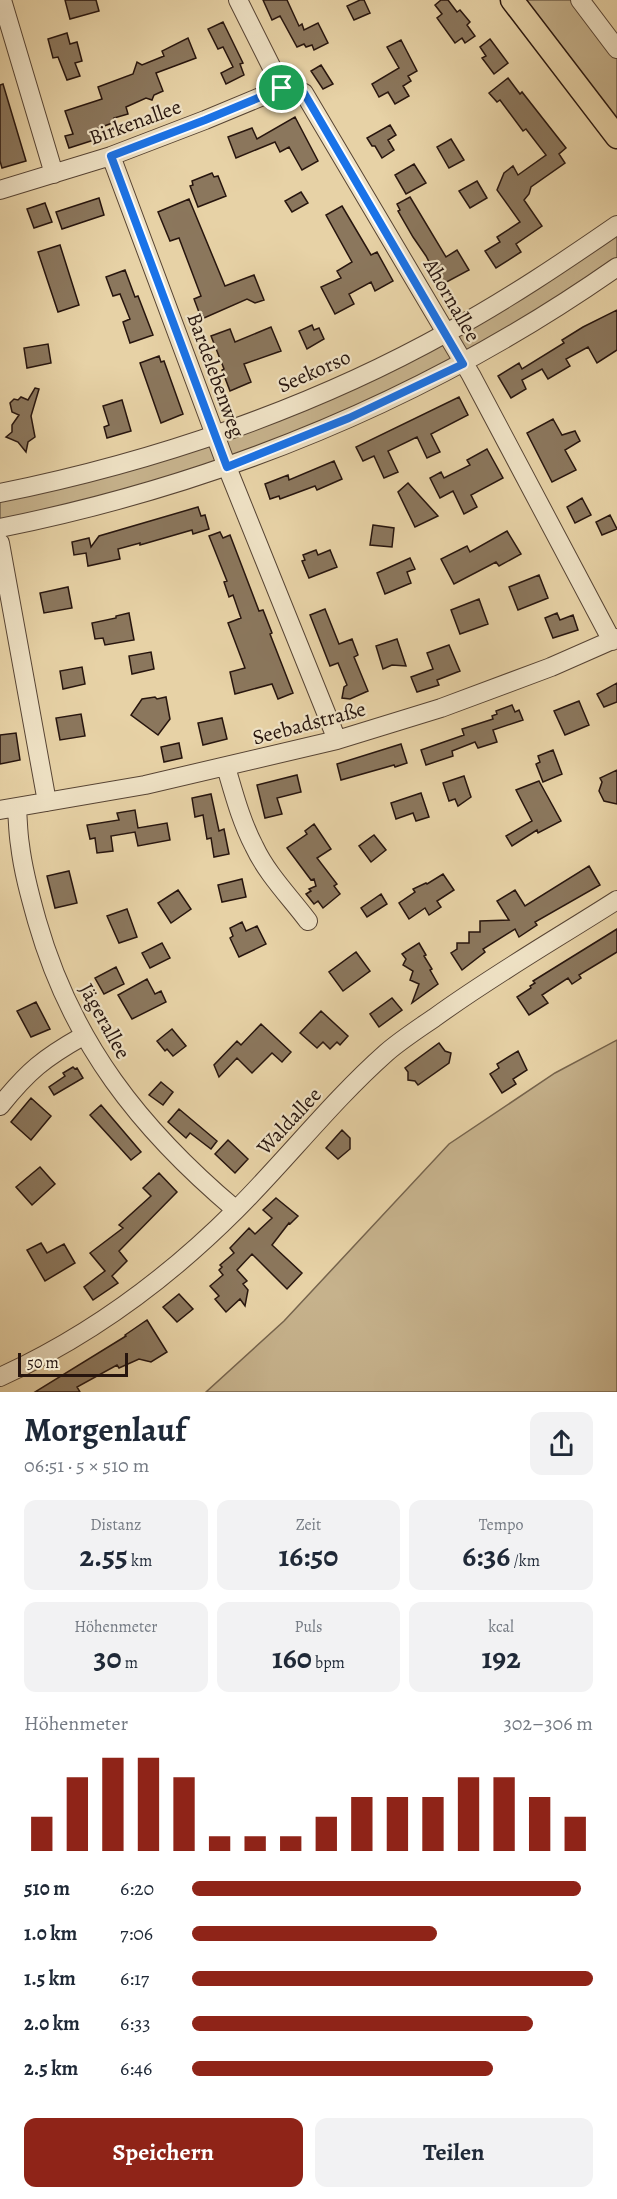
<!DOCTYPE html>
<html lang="de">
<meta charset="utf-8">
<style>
:root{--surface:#fff;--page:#f2f2f3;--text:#1f2937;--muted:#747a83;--accent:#8f2418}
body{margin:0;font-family:Alegreya,serif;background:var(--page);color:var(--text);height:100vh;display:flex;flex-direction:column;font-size:22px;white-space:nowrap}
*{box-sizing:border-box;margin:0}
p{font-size:20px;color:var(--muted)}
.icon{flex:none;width:33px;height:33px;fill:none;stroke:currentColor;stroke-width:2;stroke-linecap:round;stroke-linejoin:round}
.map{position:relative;height:1392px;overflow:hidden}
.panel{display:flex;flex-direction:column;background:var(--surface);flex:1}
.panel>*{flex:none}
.scale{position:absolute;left:18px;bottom:15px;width:110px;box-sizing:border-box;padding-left:6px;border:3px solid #27150e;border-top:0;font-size:16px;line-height:21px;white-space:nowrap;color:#27150e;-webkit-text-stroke:4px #efe2c5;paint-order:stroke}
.pin{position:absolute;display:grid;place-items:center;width:51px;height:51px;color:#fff;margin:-26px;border:3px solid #fff;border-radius:50%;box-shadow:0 2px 6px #0007}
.round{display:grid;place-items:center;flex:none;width:63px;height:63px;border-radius:12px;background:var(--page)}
.summary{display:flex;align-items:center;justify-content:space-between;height:102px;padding:0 24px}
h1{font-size:33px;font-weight:600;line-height:45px}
.stats{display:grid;grid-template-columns:repeat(3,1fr);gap:9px;height:102px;padding:6px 24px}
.stats div{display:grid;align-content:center;border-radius:12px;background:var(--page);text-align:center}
.stats b{font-size:30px;font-weight:600}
.stats small{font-size:16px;font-weight:400}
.stats p{font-size:16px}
.chart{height:168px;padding:12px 24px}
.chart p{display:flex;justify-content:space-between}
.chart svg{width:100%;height:108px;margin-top:6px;stroke:var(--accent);stroke-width:6}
.button{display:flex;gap:12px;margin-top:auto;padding:12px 24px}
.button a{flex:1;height:69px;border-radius:12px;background:var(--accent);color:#fff;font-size:24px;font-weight:600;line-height:69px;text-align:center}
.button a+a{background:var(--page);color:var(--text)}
ul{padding:0 24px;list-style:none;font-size:20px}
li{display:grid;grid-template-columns:96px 72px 1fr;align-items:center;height:45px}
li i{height:15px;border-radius:8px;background:var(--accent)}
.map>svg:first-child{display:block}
.green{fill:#c6b28c;stroke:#76644d;stroke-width:1.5}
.building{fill:#8b775d;stroke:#27150e;stroke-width:1.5}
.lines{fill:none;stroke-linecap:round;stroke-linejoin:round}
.minor-casing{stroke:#574434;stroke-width:20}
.major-casing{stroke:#27150e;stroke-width:25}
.minor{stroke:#efe2c5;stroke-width:18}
.major{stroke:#e7d2a6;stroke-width:22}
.route-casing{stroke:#fff;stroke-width:12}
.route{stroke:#1a73e8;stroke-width:8}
.labels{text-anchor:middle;stroke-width:4.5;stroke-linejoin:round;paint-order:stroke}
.street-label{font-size:21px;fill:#27150e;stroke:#efe2c5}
</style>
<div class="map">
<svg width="617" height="1392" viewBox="0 0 617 1392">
<rect width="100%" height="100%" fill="#e7d2a6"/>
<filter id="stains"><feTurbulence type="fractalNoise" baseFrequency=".00333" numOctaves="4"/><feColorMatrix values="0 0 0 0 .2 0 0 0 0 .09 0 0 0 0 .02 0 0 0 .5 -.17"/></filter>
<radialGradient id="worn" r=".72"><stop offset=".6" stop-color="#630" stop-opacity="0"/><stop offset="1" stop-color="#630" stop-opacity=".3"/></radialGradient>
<!-- green -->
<path class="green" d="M522 0H573L617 57V121Z
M617 232V259L468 353 456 335Z
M442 343 453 358 433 372 233 459 225 439Z
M210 444 218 461 159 483 0 522V499Z
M617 1040V1392H206L284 1321 449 1144 555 1073Z"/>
<!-- building -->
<path class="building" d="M65 0H96L99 11 70 19Z
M263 0H287L299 26 302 24 304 30 318 23 328 43 314 50 312 45 306 47 304 44 297 47 280 16 272 20Z
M360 0H364L370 13 354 20 347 6Z
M441 0H448L457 12 460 10 470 22 467 25 475 36 465 43 462 38 455 43 437 18 442 14 435 5Z
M223 22 243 63 240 64 244 75 226 84 221 73 233 67 223 47 218 49 208 29Z
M67 33 70 44 77 42 82 61 75 63 80 76 67 80 58 57 53 58 48 39Z
M188 38 196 58 156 73 163 91 154 95 152 100 146 98 126 107 128 114 114 118 115 122 91 131 94 140 69 148 65 136 73 134 65 111 102 99 98 87 133 74 137 62 142 65 164 56 162 51Z
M490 39 508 63 494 74 482 58 486 56 480 47Z
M401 40 417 71 408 76 411 81 403 86 409 96 395 104 388 92 379 97 372 84 399 68 387 47Z
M321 65 333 84 323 89 311 71Z
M508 78 520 94 522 92 566 148 559 154 565 163 531 187 529 194 524 200 542 226 516 244 521 252 496 268 485 251 500 242 497 237 520 222 497 190 504 173 513 166 518 175 546 155 526 129 523 131 500 100 497 102 489 93Z
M3 84 26 161 2 168 0 161V85Z
M295 117 318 161 302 170 289 147 280 152 275 142 236 158 228 137 252 128 257 139Z
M390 125 396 135 388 140 394 150 382 158 375 146H372L367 138Z
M451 139 464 160 449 168 437 147Z
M414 164 426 183 406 194 395 175Z
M212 173 214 177 218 176 226 196 198 207 190 186 193 185 192 181Z
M477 181 487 198 470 208 459 191Z
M301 192 308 203 292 212 285 201Z
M410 197 446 257 457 250 469 270 441 285 426 256 413 237 398 211 400 210 397 204Z
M99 198 104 215 62 229 56 212Z
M189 199 225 286 254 275 264 300 255 303 247 299 204 318 202 314 200 315 194 299 201 296 179 238 170 241 158 212Z
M45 203 52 222 34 228 27 209Z
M342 206 371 255 377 252 393 281 375 291 371 282 349 294 354 304 335 314 321 287 341 278 337 271 352 262 326 215Z
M60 245 79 305 58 312 38 252Z
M125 270 135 297 138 296 153 335 130 343 123 322 130 319 120 294 113 296 106 277Z
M617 310V350L597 363 588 347 566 359 570 366 548 379 542 369 522 380 526 389 511 398 498 376 519 363 522 369 564 343 562 340 583 327Z
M312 325 314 330 319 328 324 339 307 349 299 331Z
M271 327 281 351 244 364 251 382 230 391 222 370 224 369 211 336 230 329 235 342Z
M48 344 51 363 27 368 24 348Z
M159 356 161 362 164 361 183 414 161 423 140 363Z
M35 388 39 389 31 416 35 437 28 442 26 452 18 442 6 437 12 432V425L19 415 12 412 10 403 14 399 18 400 21 397 28 400Z
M459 397 468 415 431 434 440 452 427 458 417 437 388 451 398 472 384 478 374 456 363 461 356 447Z
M122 400 131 431 107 438 104 427 109 425 103 406Z
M553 419 562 435 575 431 580 441 565 450 576 470 552 482 527 433Z
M487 449 503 478 471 495 477 507 464 514 453 491 440 498 430 478 441 472 444 478 470 465 467 460Z
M334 461 342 479 317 490 315 486 280 499 279 496 270 499 265 484 288 475 289 480Z
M408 483 438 516 415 527 398 492Z
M582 498 591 515 575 523 567 507Z
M198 507 201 516 205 515 209 529 193 534 192 530 140 545V543L118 549 120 559 88 566 86 553 74 555 72 542 89 538 91 547 99 536Z
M610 515 617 529 602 535 596 522Z
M373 525 394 528 392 547 370 545Z
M507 531 521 554 499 566 496 562 454 584 441 559 467 546 470 552Z
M220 532 223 538 230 535 259 611 263 610 272 633 270 634 293 693 278 699 272 684 235 694 230 672 245 668 228 623 241 618 233 595 229 597 224 582 227 581 209 536Z
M316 550 318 555 330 550 337 567 309 578 302 561 305 560 303 555Z
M410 558 415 569 407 572 411 583 385 594 377 573Z
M539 575 548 598 518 610 509 587Z
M68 587 72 608 44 613 40 593Z
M479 599 488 624 460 634 451 610Z
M325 609 339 644 352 639 358 655 354 657 368 691 350 699 342 698 344 687 347 685 338 663 330 666 310 615Z
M129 613 134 640 105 645 103 638 95 639 92 623 116 618V616Z
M557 613 560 620 573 615 578 630 553 638 545 618Z
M397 639 406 666 392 665 383 669 376 646Z
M449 645 460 671 437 680 439 685 417 692 411 677 433 669 427 653Z
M151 652 154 669 132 674 129 656Z
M82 667 85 684 63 689 60 671Z
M617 683V702L604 707 597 694Z
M155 697 157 699 166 697 170 719 158 735 131 715 142 699Z
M579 701 589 725 565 735 554 711Z
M512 705 515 712 519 710 523 720 493 730 497 742 478 748 475 742 452 751 453 756 426 765 421 750 464 735 462 729 493 719 492 716 497 714 496 711Z
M81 714 85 736 60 740 56 718Z
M222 718 227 739 203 745 198 723Z
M16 733 20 760 0 764V735Z
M179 743 182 758 164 762 161 747Z
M401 744 407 763 395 767 394 765 387 767 341 780 337 764Z
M553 750 562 774 543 782 536 764 540 762 538 756Z
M617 770V804L604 801 599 791 602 782 600 778Z
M297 775 301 792 277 798 282 814 265 818 257 785Z
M464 776 471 797 458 806 455 799 449 801 443 783Z
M539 781 561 821 538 833 537 830 512 846 506 836 532 821 516 790Z
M421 793 429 817 416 821 413 813 396 819 391 803Z
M211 794 219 831 224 829 229 854 214 857 211 838 207 839 203 815 195 817 192 798Z
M135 810 138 828 167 823 170 840 138 846 135 832 111 836 113 851 97 853 95 838 90 839 87 825 119 820 117 813Z
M314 824 331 849 317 858 337 884 334 886 340 894 323 908 318 901 314 904 306 894 311 891 309 889 316 886 314 879 311 880 287 848 307 834 305 831Z
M374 835 386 850 371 862 359 846Z
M589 866 600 885 535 922 537 925 519 937 515 929 483 949 485 952 462 970 451 953 457 949V943H469V932H480V921L509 920 497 901 515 890 525 906Z
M69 871 77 903 55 908 47 876Z
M443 874 454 890 437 901 441 907 429 915 425 908 409 919 399 903 415 892 413 889 426 883 427 884Z
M242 879 246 897 222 902 218 885Z
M178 890 191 909 171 923 158 903Z
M381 894 387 904 367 917 361 908Z
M127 909 137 937 119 943 107 916Z
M242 922 246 931 257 926 266 944 239 957 230 938 233 936 230 928Z
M617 929V952L579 975 581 978 572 984 568 978 542 995 548 1003 529 1015 517 997 531 988 530 986 535 983 533 981Z
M162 943 170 958 150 968 142 953Z
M419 943 426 955 424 956 432 969 430 970 438 984 412 1003 419 984 410 980 413 971 403 965 406 959 402 954Z
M356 952 370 971 343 991 329 972Z
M116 967 124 984 104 994 95 978Z
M147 979 155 994 161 991 166 1002 132 1019 118 995Z
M392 998 402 1010 379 1027 370 1014Z
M36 1002 50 1029 31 1037 17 1011Z
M321 1011 348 1036 340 1045 337 1042 330 1049 323 1042 317 1048 300 1033Z
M261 1024 291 1052 282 1062 272 1053 252 1073 237 1058 219 1077 214 1065 237 1041 241 1045Z
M172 1029 186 1046 173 1056 167 1049 165 1051 157 1041Z
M439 1043 445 1051 451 1053 449 1063 418 1085 415 1081 408 1080V1072L405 1068Z
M518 1051 527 1070 513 1079 516 1084 502 1093 490 1074 499 1068 497 1064Z
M73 1067 75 1069 77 1068 83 1078 54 1095 49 1087 65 1076 63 1073Z
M161 1082 173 1092 163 1105 149 1095Z
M31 1098 51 1116 31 1140 11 1122Z
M101 1105 141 1152 131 1160 90 1115Z
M179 1109 217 1141 211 1149 190 1133 186 1138 168 1122Z
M342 1130 350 1138V1149L338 1159 326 1148Z
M228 1140 248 1159 235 1173 215 1154Z
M40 1167 55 1184 32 1205 16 1187Z
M159 1173 177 1192 119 1251 127 1261 112 1276 118 1283 93 1300 84 1287 105 1271 90 1253 123 1228 119 1225 151 1196 143 1188Z
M276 1198 298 1216 290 1224 289 1223 272 1245 302 1273 287 1289 252 1254 237 1270 247 1281 243 1284 248 1290 245 1306 240 1299 226 1312 215 1299 219 1296 210 1286 223 1275 219 1270 222 1267 220 1265 234 1253 230 1248 249 1228 255 1234 272 1218 263 1210Z
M41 1243 47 1253 64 1244 75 1263 45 1281 27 1250Z
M179 1294 193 1309 177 1322 163 1307Z
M147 1320 167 1352 151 1362 139 1359 119 1368 117 1365 77 1387 80 1392H35L126 1336 125 1335Z"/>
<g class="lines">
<defs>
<path id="minor" d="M2 0 54 174
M238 0 282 88
M580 0 617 49
M111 156 227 467 337 740
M0 190 111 156 205 120 282 88H294L304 93 471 375 612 641
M0 493C154 462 310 409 448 332 507 300 562 263 617 225
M0 528C223 483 430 398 617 267
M0 543 47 802
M226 767C234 794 241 821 254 846 267 874 290 897 308 921
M17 809C18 821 18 833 20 845 23 871 30 896 37 921 72 1043 140 1129 236 1210
M0 810 145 785 337 740 441 708 551 667 617 638
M0 1106C28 1071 44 1058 83 1036
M0 1377C88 1337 167 1279 236 1210 287 1159 332 1101 386 1053 401 1040 418 1029 434 1018 493 975 556 939 617 900"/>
<path id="major" d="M512 0 617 137"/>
</defs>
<!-- minor casing -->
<use href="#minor" class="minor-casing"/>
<!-- major casing -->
<use href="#major" class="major-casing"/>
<!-- minor -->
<use href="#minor" class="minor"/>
<!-- major -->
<use href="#major" class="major"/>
</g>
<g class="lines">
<defs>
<path id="route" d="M282 88H294L304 93 463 364 349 418 227 467 111 156 205 120Z"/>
</defs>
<!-- route casing -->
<use href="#route" class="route-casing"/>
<!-- route -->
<use href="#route" class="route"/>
</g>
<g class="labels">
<!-- street labels -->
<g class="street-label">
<text transform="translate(135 122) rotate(-20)" y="7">Birkenallee</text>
<text transform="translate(452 300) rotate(60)" y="7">Ahornallee</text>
<text transform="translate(314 371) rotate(-24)" y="7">Seekorso</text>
<text transform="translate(216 375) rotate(70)" y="7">Bardelebenweg</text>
<text transform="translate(309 723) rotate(-15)" y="7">Seebadstraße</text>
<text transform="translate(105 1021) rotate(61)" y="7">Jägerallee</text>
<text transform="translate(289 1121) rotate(-47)" y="7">Waldallee</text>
</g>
</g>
<rect width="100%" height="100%" filter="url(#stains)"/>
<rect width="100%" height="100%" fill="url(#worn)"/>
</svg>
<div class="scale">50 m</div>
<div class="pin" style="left:282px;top:88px;background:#1e9e55"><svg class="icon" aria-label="arrive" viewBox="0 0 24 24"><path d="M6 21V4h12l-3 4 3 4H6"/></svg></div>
</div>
<section class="panel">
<div class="summary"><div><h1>Morgenlauf</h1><p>06:51 · 5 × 510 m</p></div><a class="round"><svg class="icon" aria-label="share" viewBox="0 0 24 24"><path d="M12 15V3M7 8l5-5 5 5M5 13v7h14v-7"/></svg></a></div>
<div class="stats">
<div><p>Distanz</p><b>2.55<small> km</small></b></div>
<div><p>Zeit</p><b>16:50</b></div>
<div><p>Tempo</p><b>6:36<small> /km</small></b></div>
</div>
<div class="stats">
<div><p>Höhenmeter</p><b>30<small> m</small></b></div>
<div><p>Puls</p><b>160<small> bpm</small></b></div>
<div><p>kcal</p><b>192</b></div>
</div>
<div class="chart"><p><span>Höhenmeter</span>302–306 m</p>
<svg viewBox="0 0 160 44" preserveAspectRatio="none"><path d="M5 44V30M15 44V14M25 44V6M35 44V6M45 44V14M55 44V38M65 44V38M75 44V38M85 44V30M95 44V22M105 44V22M115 44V22M125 44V14M135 44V14M145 44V22M155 44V30"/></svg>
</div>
<ul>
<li><b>510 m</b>6:20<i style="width:97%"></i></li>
<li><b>1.0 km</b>7:06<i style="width:61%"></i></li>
<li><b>1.5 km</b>6:17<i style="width:100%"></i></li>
<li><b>2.0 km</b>6:33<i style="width:85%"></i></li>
<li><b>2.5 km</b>6:46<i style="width:75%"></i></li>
</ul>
<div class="button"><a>Speichern</a><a>Teilen</a></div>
</section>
